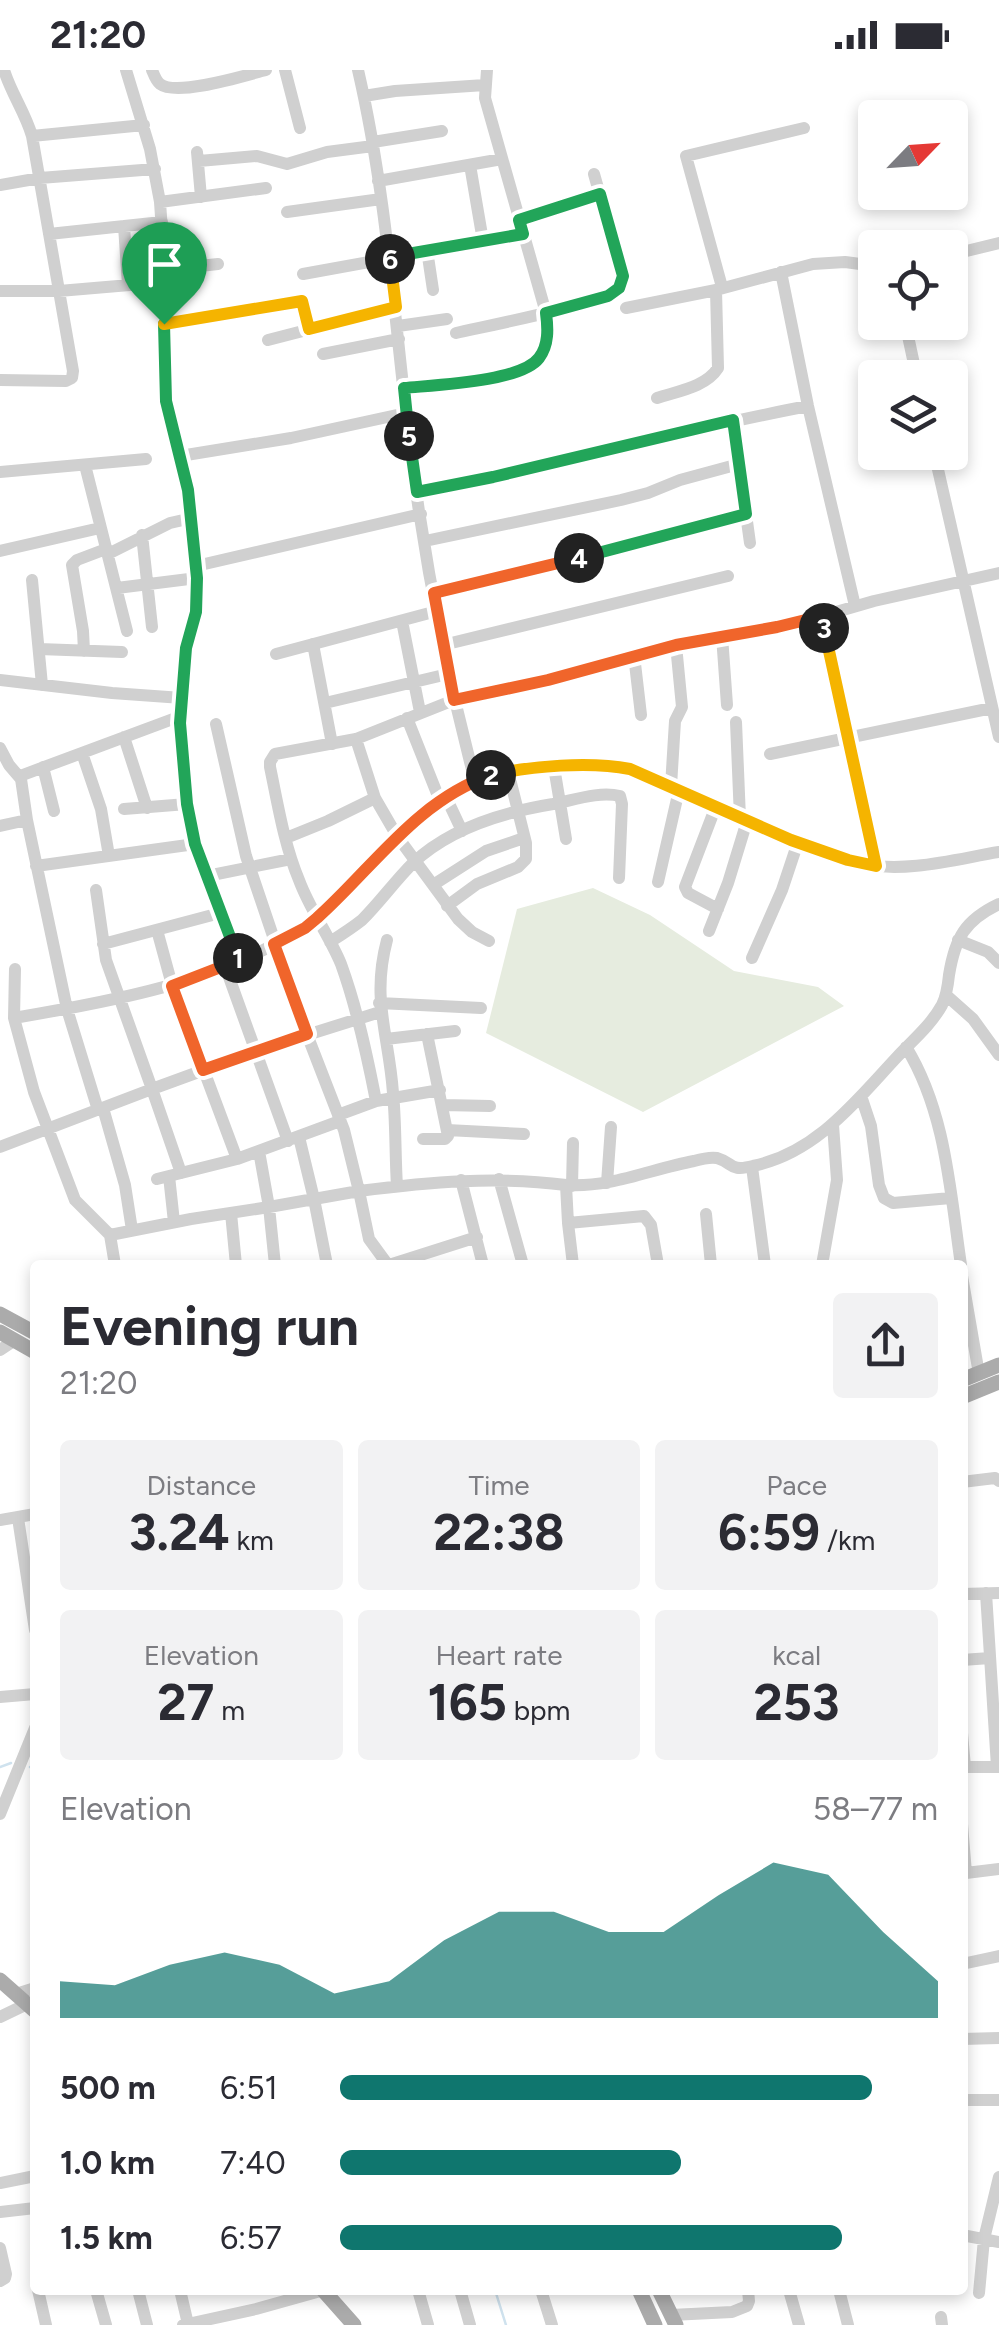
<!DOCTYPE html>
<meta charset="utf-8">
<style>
:root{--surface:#fff;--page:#f2f2f3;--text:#2b2b33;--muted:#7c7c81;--accent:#0f766e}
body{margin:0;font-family:Figtree,sans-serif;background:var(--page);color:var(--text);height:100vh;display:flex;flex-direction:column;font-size:38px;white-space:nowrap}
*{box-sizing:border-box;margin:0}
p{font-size:32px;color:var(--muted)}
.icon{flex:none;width:55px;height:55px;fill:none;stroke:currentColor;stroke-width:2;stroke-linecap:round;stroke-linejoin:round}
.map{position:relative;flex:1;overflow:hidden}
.drawer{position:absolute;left:30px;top:1190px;width:938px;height:1035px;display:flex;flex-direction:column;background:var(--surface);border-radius:10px;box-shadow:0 5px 15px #0003}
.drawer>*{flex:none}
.needle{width:65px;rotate:65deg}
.controls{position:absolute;left:858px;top:30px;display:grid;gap:20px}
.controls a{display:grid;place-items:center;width:110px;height:110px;border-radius:10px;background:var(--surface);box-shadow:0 5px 15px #0003;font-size:50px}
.pin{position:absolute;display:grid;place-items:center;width:85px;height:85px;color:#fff;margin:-102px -42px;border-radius:50% 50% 50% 0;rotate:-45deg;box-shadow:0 0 10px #0007}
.pin .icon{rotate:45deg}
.km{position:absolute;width:50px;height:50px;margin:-25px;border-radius:50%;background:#222;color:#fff;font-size:28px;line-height:50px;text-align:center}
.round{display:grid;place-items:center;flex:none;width:105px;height:105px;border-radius:10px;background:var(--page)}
.summary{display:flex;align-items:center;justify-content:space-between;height:170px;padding:0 30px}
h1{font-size:55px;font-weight:700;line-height:75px}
.figures{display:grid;grid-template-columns:repeat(3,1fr);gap:15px;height:170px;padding:10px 30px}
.figures div{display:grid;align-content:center;border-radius:10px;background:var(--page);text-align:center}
.figures b{font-size:50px;font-weight:700}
.figures small{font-size:28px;font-weight:400}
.figures p{font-size:28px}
.chart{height:280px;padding:20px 30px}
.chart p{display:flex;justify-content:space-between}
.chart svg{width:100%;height:180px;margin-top:10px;fill:var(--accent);opacity:.7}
ul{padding:0 30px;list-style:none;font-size:32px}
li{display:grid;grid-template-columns:160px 120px 1fr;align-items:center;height:75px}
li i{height:25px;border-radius:12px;background:var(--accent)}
.status{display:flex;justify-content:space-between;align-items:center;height:70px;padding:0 50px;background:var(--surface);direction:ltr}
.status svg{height:28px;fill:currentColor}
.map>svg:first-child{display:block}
.green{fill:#e6ecdf}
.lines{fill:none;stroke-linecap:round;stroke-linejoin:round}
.stream{stroke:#cfe2ee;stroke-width:2.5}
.minor{stroke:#d0d0d0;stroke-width:12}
.major{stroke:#ababab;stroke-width:15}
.split-1-casing{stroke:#fff;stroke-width:20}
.split-2-casing{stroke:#fff;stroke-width:20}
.split-3-casing{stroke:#fff;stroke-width:20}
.split-4-casing{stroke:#fff;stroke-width:20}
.split-5-casing{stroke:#fff;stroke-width:20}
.split-6-casing{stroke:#fff;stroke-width:20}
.split-7-casing{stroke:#fff;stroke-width:20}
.split-1{stroke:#22a559;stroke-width:12}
.split-2{stroke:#f0652b;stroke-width:12}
.split-3{stroke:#f5b400;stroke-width:12}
.split-4{stroke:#f0652b;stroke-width:12}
.split-5{stroke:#22a559;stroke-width:12}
.split-6{stroke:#22a559;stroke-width:12}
.split-7{stroke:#f5b400;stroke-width:12}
</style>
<div class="status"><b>21:20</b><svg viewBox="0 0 49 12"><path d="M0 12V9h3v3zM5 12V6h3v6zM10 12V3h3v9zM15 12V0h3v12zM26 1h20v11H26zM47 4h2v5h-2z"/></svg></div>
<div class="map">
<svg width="999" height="2255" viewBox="0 0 999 2255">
<rect width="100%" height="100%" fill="#fff"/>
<!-- green -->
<path class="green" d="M593 818 650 845 734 901 818 917 844 936 643 1042 486 963 517 839Z"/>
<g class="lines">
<!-- stream -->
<path class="stream" d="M0 1697 11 1693
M30 1697 35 1699
M495 2220 506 2255"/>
<!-- minor -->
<path class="minor" d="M126 0 150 79 160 132 165 204 166 331 184 399 192 452 197 534 195 552 186 578 181 653 187 734 193 767 239 890
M152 0C154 5 156 11 160 14 177 27 246 5 266 0
M285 0 300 58
M358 0C386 121 394 245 409 368 423 483 445 598 475 711
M364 26 395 21 485 15
M32 66 144 55
M373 72 442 61
M197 82 201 127
M199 91 257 86 287 94 327 82 373 76
M470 95 483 171
M378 111 502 89
M0 115 40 108 155 99
M160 132 266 118
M287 142 381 129
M519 151 600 124
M124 156 128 215
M49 164 162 152
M427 180 433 220
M950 185 999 173
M164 200 218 194
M781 202 808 336 855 536
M303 204 523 164
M722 217 686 86 804 58
M0 221H59L165 212
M626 238 716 220
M905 252 917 308
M164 254 302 231 309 259
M398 256 447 249
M456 263C481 257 607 233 619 218 624 212 622 210 622 203L594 104
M268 270 396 237
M323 284 399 269
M0 310 66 311 72 308 73 301 32 66C25 42 11 23 4 0
M404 318C434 315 521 312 539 288 549 275 548 257 546 243L485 28 487 0
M657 328C678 321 706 317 718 298L716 220 813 194 845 192 875 196
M733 350 750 473
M934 382 999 667
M180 386 291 368 406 343
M85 395 127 561
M0 402 146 389
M417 422C548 396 677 361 808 336
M142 465 152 557
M425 471 621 430 648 423 680 410 739 394
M0 481 100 458
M108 484 170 453 192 448
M196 496 421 444
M32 510 42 615
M117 518 197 508
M434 523 615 479 746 444
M822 546 876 796
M402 551 420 642
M722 566 727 635
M313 574 332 674
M443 575 728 506
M39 579 122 582
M84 581 83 561 72 495 77 490 106 479
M276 584 437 541
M634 585 641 645
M0 610 112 623 182 628
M325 633 448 604
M407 648 440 731
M736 652 740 748
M216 654 246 786 301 949 344 1060 359 1121C429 1112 496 1106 566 1115
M124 667 147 738
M356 669 375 728 397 766 458 849 472 862 489 871
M0 678 9 695 21 709 27 750
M82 683 101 739 109 786
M770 684 992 638
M43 697 54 741
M554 697 566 769
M20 706 181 646
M671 716 675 651 682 637 676 575
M446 727 462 761
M716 736 685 817 688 823 718 839
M124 739 187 734
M0 756 27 750 67 939 98 1040
M286 768 328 751 375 728
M36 796 195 774
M207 806 291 789
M658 812 679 720
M433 815 486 781 524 768
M447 836 477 814 518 797 526 789V773L508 701
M157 860 172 915 237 1089
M709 861 728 813 747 751
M387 870C371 930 389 965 393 1023 396 1054 395 1085 397 1116
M958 870 988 882 999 893
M330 872C341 865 352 858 362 850 380 832 395 811 413 793 450 758 504 742 553 734 574 730 599 721 620 726L622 734 619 808
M103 874 220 843
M752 888 782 820 798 772
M225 896 288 1071
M15 899 14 948 34 1022 75 1130 110 1165 115 1195
M946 925 973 949 999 985
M379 933 481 938
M14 948C114 931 214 913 302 859 326 844 344 822 363 802 402 759 450 710 510 701 544 696 591 691 624 698 644 702 662 713 680 720 740 746 799 780 863 794 907 803 956 789 999 782
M386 969 455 961
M906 977C946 1042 950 1121 961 1195
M861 1026 871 1056 879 1115 884 1128 893 1133 951 1128
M376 1031C367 985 357 938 341 894 329 865 310 840 299 810 284 774 278 735 270 697V692L275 684 356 669 454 630 548 610 676 575 805 551 874 531 999 503
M443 1035 490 1036
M103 1038 125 1115 132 1160
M338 1045 376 1031 440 1020
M447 1060 524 1064
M423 1069H445L448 1066 427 964
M0 1077 152 1019 106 890 96 820
M752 1097 765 1195
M181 1103 152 1019 256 981 380 942
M169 1106 174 1152
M157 1109 237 1089 340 1051
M499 1109 523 1195
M461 1110 483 1195
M607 1113 611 1057
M572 1116 573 1073
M231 1143 236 1195
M706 1144 711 1195
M568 1153 644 1146 651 1155 658 1195
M110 1165 191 1149 269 1137 259 1081
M275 1195 269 1137 314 1129 299 1067
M327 1195 314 1129 359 1121 369 1169 388 1195
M389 1195 477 1167
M573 1195 568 1153 566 1115C611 1118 651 1099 694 1091 701 1089 711 1087 717 1088 734 1093 729 1102 753 1096 816 1083 855 1032 897 987 913 970 931 955 942 935 947 925 948 915 949 905 955 868 965 850 999 834
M822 1195 837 1110 833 1055
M962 1206 979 1304
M0 1280 15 1270
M962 1412 995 1408 999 1411
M18 1448 35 1560
M0 1450 35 1444
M962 1485V1488
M986 1523 997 1697
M962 1524 999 1523
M962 1590 990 1588
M0 1627 35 1624
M962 1663 965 1697
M962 1697H999
M0 1744 35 1658
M962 1754 966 1803 962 1804
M966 1803 999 1799
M962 1894 999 1886
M16 1924 35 1918
M0 1947 27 1934
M962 1969 999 1968
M963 2030H999
M0 2113 35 2106
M0 2142 35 2138
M962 2165 999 2172
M0 2178 6 2204 5 2208 0 2211
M38 2220 46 2255
M96 2220 106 2255
M138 2220 147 2255
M180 2220 188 2254
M418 2220 428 2255
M460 2220 470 2255
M541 2220 552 2255
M789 2220 799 2255
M839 2220 848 2255
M979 2223 984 2169 999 2107
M671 2245 732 2242 747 2236 749 2231 748 2220
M941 2247 942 2255
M183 2255 256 2239 324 2220"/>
<!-- major -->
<path class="major" d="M0 1244 35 1263
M0 1262 35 1282
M962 1310 999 1295
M962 1327 999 1312
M0 1910 35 1941
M323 2220 354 2255
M639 2220 655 2255
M659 2220 676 2255"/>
</g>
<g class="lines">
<defs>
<path id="split-1" d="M164 254 166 331 188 420 197 508 196 542 186 578 180 653 187 734 195 774 238 888"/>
<path id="split-2" d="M238 888 239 890 172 916 203 1000 307 964 274 874 305 858 317 848C373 798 416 731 491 705"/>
<path id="split-3" d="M491 705C532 696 589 691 630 699L791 770 848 790 876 796 824 558"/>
<path id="split-4" d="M579 488 434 523 454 630 548 610 676 575 777 557 822 546 824 558"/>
<path id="split-5" d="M409 366 417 422 493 407 733 350 746 444 579 488"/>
<path id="split-6" d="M390 189V187L396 186 523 164 519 150 600 124 623 206 619 218 608 226 546 243C548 258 549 275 539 288 521 312 434 315 404 318L409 366"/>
<path id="split-7" d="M164 254 302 231 309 259 396 237 390 189"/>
</defs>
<!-- split-1 casing -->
<use href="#split-1" class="split-1-casing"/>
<!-- split-2 casing -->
<use href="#split-2" class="split-2-casing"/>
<!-- split-3 casing -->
<use href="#split-3" class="split-3-casing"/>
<!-- split-4 casing -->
<use href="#split-4" class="split-4-casing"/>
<!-- split-5 casing -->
<use href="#split-5" class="split-5-casing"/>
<!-- split-6 casing -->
<use href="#split-6" class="split-6-casing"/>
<!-- split-7 casing -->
<use href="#split-7" class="split-7-casing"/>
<!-- split-1 -->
<use href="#split-1" class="split-1"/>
<!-- split-2 -->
<use href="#split-2" class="split-2"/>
<!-- split-3 -->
<use href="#split-3" class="split-3"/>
<!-- split-4 -->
<use href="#split-4" class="split-4"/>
<!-- split-5 -->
<use href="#split-5" class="split-5"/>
<!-- split-6 -->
<use href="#split-6" class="split-6"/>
<!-- split-7 -->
<use href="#split-7" class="split-7"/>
</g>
</svg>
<div class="controls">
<a><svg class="needle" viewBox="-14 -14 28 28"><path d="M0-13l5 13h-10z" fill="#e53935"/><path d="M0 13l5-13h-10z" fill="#7c7c81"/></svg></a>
<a><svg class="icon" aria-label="locate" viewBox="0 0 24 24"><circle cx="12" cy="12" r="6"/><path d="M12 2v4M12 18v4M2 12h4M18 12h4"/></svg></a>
<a><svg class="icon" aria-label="layers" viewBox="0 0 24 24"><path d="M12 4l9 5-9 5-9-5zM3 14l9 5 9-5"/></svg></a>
</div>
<div class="pin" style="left:164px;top:254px;background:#1e9e55"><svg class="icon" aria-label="arrive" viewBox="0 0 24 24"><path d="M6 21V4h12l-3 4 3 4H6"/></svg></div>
<b class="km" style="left:238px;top:888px">1</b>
<b class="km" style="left:491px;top:705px">2</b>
<b class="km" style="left:824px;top:558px">3</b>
<b class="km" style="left:579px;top:488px">4</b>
<b class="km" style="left:409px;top:366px">5</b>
<b class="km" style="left:390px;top:189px">6</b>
<section class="drawer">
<div class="summary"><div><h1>Evening run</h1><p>21:20</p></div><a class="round"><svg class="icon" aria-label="share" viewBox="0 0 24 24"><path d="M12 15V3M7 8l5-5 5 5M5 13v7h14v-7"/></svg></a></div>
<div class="figures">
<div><p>Distance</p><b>3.24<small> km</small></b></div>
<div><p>Time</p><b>22:38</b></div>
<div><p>Pace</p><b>6:59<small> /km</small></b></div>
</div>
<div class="figures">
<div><p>Elevation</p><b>27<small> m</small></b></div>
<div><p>Heart rate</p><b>165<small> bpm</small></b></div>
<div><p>kcal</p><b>253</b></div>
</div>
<div class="chart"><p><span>Elevation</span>58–77 m</p>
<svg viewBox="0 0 160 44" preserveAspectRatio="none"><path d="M0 44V35L10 36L20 31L30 28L40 31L50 38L60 35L70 25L80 18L90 18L100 23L110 23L120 14L130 6L140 9L150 23L160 35V44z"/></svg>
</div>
<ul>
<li><b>500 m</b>6:51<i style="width:89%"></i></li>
<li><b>1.0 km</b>7:40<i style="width:57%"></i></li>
<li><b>1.5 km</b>6:57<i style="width:84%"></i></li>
</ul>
</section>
</div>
